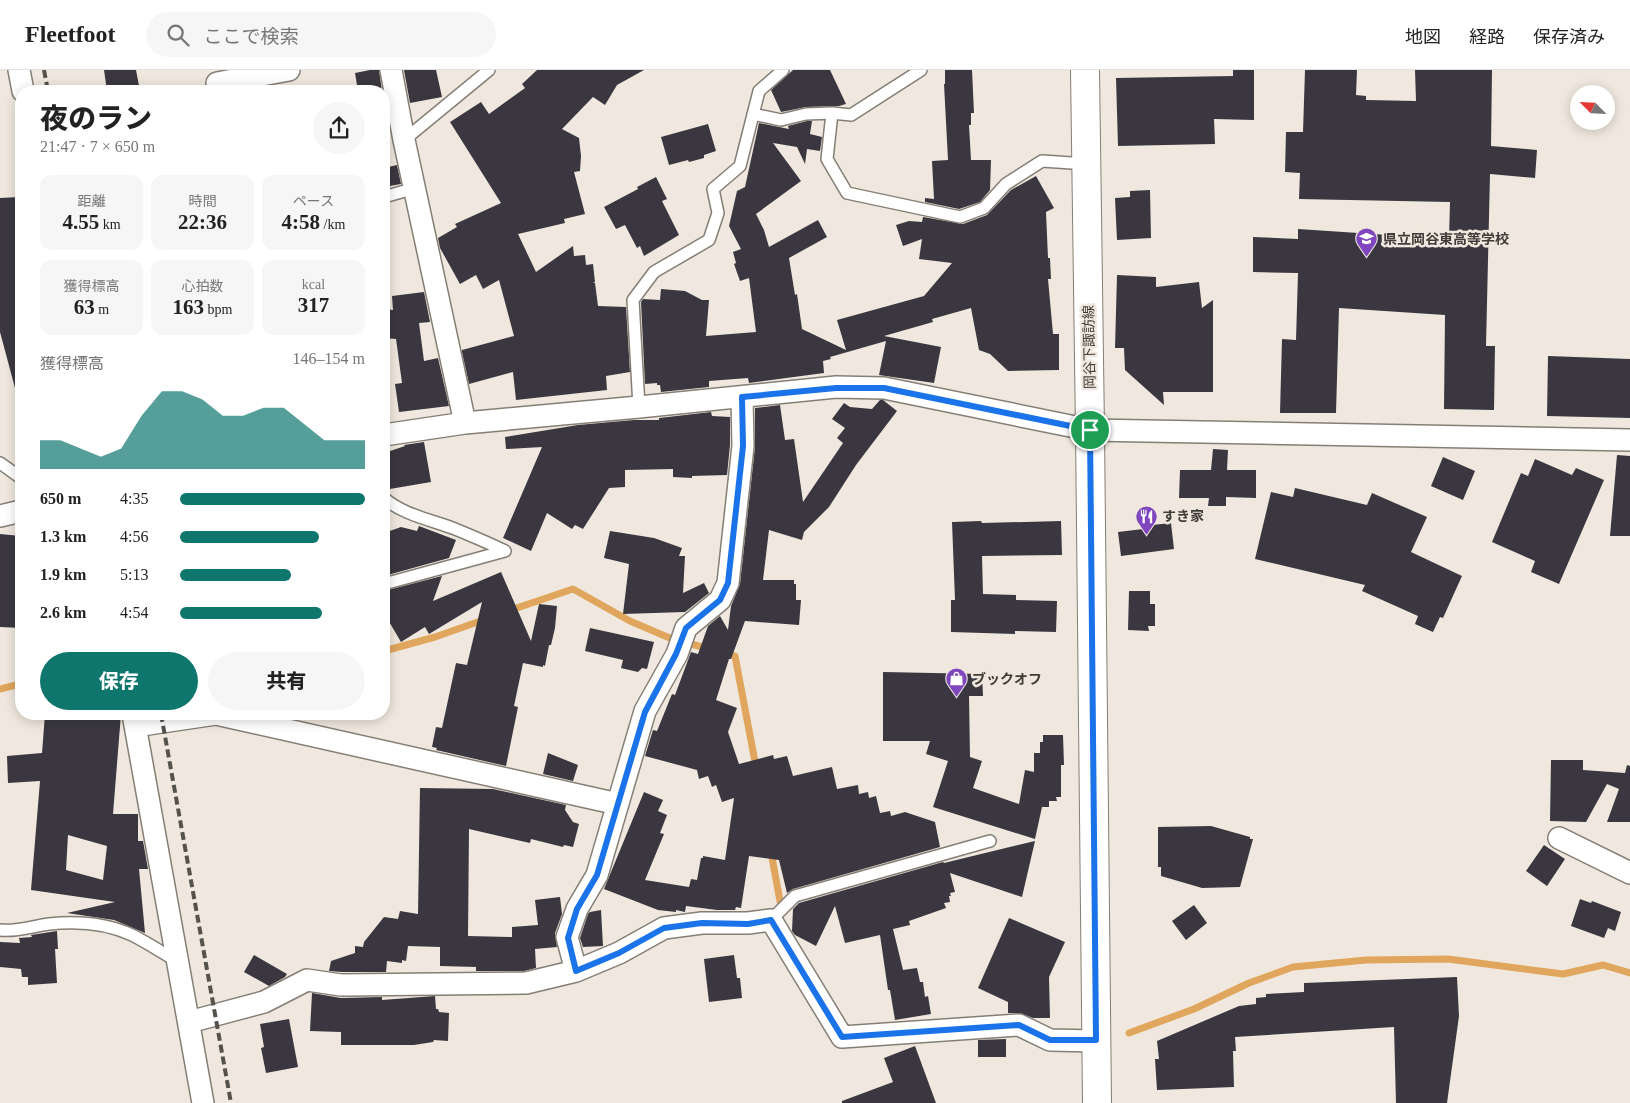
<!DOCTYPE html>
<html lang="ja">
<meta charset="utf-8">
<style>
:root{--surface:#fff;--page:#f6f6f6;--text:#222;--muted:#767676;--line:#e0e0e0;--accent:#0f766e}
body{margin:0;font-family:"Times New Roman","Noto Sans JP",serif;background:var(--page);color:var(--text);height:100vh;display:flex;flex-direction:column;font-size:19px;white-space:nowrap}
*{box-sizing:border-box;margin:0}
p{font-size:16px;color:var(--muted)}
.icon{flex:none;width:28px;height:28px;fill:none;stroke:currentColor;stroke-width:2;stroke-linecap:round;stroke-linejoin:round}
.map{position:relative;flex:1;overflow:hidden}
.side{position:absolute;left:15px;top:15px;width:375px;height:635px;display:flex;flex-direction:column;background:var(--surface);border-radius:20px;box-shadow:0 2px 12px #0003}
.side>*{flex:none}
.needle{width:32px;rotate:294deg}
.fabs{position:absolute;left:1570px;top:15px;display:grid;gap:10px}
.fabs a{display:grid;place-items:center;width:45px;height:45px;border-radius:50%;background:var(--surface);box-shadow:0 2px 12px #0003;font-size:25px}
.pin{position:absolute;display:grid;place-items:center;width:42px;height:42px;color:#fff;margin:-21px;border:2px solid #fff;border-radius:50%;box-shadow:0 1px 5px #0007}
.round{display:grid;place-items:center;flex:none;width:52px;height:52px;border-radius:26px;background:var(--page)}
.headline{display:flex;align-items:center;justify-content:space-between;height:85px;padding:0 25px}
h1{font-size:28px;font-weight:800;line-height:38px}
.metrics{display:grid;grid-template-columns:repeat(3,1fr);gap:8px;height:85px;padding:5px 25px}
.metrics div{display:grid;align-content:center;border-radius:12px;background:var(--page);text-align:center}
.metrics b{font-size:21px;font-weight:800}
.metrics small{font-size:14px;font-weight:400}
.metrics p{font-size:14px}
.chart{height:140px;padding:10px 25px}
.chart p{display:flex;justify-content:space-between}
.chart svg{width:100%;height:90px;margin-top:5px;fill:var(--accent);opacity:.7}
.cta{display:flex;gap:10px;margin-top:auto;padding:10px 25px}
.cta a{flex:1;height:58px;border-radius:30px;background:var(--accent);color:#fff;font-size:20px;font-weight:800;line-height:58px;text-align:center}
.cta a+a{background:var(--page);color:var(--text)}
ul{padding:0 25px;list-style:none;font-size:16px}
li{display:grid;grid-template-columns:80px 60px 1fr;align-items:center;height:38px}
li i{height:12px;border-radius:6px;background:var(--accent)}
header{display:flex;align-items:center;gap:30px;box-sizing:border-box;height:70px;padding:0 25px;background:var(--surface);border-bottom:1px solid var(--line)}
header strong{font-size:24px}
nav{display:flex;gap:28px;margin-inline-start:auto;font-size:18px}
.search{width:350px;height:45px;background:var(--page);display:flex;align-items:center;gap:12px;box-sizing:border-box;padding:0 18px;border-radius:28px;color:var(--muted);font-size:19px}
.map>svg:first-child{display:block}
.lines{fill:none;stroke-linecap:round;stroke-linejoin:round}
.stream{stroke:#e1a65d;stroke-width:7}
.building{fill:#3a3740;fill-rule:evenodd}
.lane-casing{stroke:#857e75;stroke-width:14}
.street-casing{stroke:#857e75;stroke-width:24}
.secondary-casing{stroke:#857e75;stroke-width:30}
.lane{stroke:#fff;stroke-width:11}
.street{stroke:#fff;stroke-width:21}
.secondary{stroke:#fff;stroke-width:28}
.rail{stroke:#55514d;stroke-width:4;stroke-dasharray:8 4;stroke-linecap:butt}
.route-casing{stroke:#fff;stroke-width:10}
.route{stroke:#1a73e8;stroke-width:6}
.labels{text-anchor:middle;stroke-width:5;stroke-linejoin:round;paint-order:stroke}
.poi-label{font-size:14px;font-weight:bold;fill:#3f3c38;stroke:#f0e8de;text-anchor:start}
.street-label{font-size:14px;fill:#3f3c38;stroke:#f0e8de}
</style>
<header>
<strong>Fleetfoot</strong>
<div class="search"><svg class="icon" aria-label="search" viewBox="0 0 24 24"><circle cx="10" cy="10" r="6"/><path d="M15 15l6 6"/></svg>ここで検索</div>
<nav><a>地図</a><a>経路</a><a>保存済み</a></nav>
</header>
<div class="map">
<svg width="1630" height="1033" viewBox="0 0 1630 1033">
<rect width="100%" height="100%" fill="#f0e8de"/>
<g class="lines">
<!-- stream -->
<path class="stream" d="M508 541 573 519 630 551 672 569 710 579
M384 581 435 567 486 549
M725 583 735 586 756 697
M0 619 16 615H21
M771 782 780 831
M1129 963 1194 939 1249 913 1293 897 1366 890 1448 889 1563 904 1603 895 1630 903"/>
</g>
<!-- building -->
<path class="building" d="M104 0H136L140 21H107Z
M370 0H379L382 21H358L355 3Z
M404 0H436L442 27 410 33Z
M537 0H644L617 15 605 35 593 27 562 59 579 68 581 86 580 101 574 102 585 144 564 149 565 153 518 164 536 202 573 176 574 186 585 185 586 195 593 194 595 212 593 213H595L598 236 626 237 630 302 606 306 607 320 516 330 513 302 469 314 462 282V280L514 266 499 210 483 219 476 205 460 214 440 178 438 168 457 157 455 154 501 133 450 52 481 32 489 44 525 18 522 14Z
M793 0H830L846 34 839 36 806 37 781 42 771 20Z
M945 0H972L974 43H971V55H969L971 90H991L990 120 980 132 959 139 925 132V128L934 129 932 91 948 90 944 14H945Z
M1233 0H1254V50L1214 49 1215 74 1118 76 1116 8 1233 6Z
M1305 0H1357L1356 25 1366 26V30L1416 31 1415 0H1492L1491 76 1537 80 1535 108 1490 104 1486 276H1495L1494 340 1444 339 1445 245 1339 238 1336 343H1280L1282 269 1296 270 1298 203 1253 202V167L1298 169V159L1449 169 1450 132 1299 129 1300 103 1285 102 1286 62H1303Z
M807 51H812L810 64 822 67 820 81 807 79 805 94 797 77 773 73 801 111 756 144 764 160 769 177 818 150 827 167 789 188 795 225 797 224 802 259 846 280 837 250 924 226 952 193 919 189 922 169 903 176 896 155 909 151 922 152 923 147 963 154 987 145 1011 120 1036 106 1054 138 1046 142 1048 188H1050L1051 209H1048L1053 264H1059V300L1008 301 990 284 979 280 971 238 932 249 933 252 884 266 941 277 934 313 879 305 886 271 830 287 831 289 823 291 824 303 749 313 748 308 709 311V317L661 322 660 315H657V313L645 314 641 232 643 229 660 230 661 219 685 221 702 230H709L706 266 756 262 749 208 740 211 734 194 736 193 733 182 741 179 729 156 737 121 745 117 759 53 789 59 788 56Z
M708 54 716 81 704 85V88L689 92 688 90 669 95 661 67Z
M397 95 401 114 384 117V98Z
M656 107 667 129 662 131 679 165 644 186 640 176 637 178 625 155 616 159 604 137 638 119 637 117Z
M1150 120 1151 168 1117 170 1115 128 1130 127V121Z
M20 127 21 138V318H15L0 262V128Z
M1117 205 1156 207V217L1199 212 1202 238 1213 230V322H1163L1164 335 1125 300 1124 278H1115Z
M424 222 430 252 419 253 424 291 438 288 449 336 399 342 395 314 402 313 396 269 384 268V239L393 240 392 226Z
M1548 286 1630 289V348L1547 346Z
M880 330H883L897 341 856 395 829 437 804 462 802 470 769 460 763 510H794V514H796V530H801L799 555 745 551 731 589H729L716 630 737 638 728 662 739 694 773 685 774 689 787 686 793 706 832 697 837 719 858 715 859 724 868 722 869 728 876 726 880 743 890 741 891 746 905 742 935 752 940 777 793 819 787 823 779 790 749 786 741 838 736 837 735 840H717L686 836 685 842 676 840V842L658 840 604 819 644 722 663 730 658 741 667 745 660 763 664 764 645 810 689 817 691 809 697 810 701 788H703V786L725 790 734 728 722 732 716 715 712 717 708 706 699 709 697 700 645 686 653 660 657 661 672 624 675 625 691 582 698 584 708 556 720 546 728 560 731 536 740 514 755 377V338L780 335 785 370 794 369 803 432 843 373 837 368 845 358 832 349 844 333 850 337 872 339Z
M711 342 712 346 730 347V375L727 405 692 406V408L673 407V399L625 400V417L609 418 583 459 575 455 572 459 547 443 531 481 503 468 542 377 506 379 505 367 578 355 634 350H659V348Z
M424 372 431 412 384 420V383L405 376 404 375Z
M1213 379 1228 380 1227 400H1256V428L1226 427V436H1208L1209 428H1179L1180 400H1211Z
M1617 385 1630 386V466H1610Z
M1443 387 1475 401 1463 430 1431 416Z
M1535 389 1572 405 1576 398 1604 410 1559 514 1531 502 1535 491 1492 472 1521 403 1528 406Z
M1295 418 1367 435 1372 423 1427 447 1411 482 1462 506 1443 548 1440 547 1433 562 1415 554 1418 546 1362 521 1365 515 1255 489 1271 422 1293 427Z
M981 451 982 453 1061 451 1062 485 982 486 983 524 1016 525V530L1057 531 1056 562 1015 561V564L951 562V530H955L952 452Z
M1171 453 1174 479 1121 486 1118 462 1143 459V456Z
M419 456 456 470 449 488 384 506V463L401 457 417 461Z
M610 461 654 468 682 478 679 486H685L683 523 704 513 709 523 685 542 623 544 629 494 604 488Z
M0 464 21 466V558L0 557Z
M501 502 531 571 539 534 557 536 555 558 551 575H549L545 596 543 595V597L523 593 514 636 518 637 506 696 436 680 437 678 432 677 436 657 442 658 456 593 467 595 482 532 429 564 425 557 401 572 384 543V521L442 506 433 531Z
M1129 521H1150V534H1155V556H1148L1149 561 1128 560Z
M590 558 654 572 647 599 642 598 638 602 621 598 623 590 585 581Z
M883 602 982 604 983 626H969L970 687 982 691 973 718 1019 734 1025 700 1034 702V683H1040V672H1043V665H1063L1064 695H1061V727H1056L1057 731H1049V737H1042L1035 769 933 737 948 691 926 684 930 671H883Z
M45 644H121L113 744H138V771H143L148 799H139L145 863 114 850 67 843 115 832 31 820 40 711 8 713 7 686 42 683ZM68 765 107 776 103 810 66 800Z
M548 683 578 695 573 711 543 704Z
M1551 690H1583V700L1625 703 1627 695 1630 696V752H1607L1619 719 1607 714 1586 752 1550 751Z
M420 718 493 719 566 735 565 740 573 752 579 754 573 777 564 775 563 777 531 769 530 773 469 759 468 866 512 867V857L538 855 535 830 560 827 562 844 555 863 557 877 535 879 536 898 524 901H476V897L440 896V877L408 876 406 891 402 890V893L387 891 386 902H342L329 901 331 891 355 883V876L363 877 364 872 384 847 398 849 400 841 418 844Z
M1211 756 1250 767V769H1253L1240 817 1202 818 1161 806V797H1158V757Z
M1035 771 1022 827 950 803 955 822 950 823 951 826H949L950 832 944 833 946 838 909 851 910 855 893 859 903 900 917 898 920 912H923L925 927 928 926 931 944 895 950 890 920H888L880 865 845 873 835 836 816 876 795 865 792 861 793 839 799 833 943 792 944 793Z
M1544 775 1565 789 1547 816 1526 801Z
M1580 829 1591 833 1592 831 1621 842 1615 861 1608 858 1604 868 1571 856Z
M1194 835 1207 853 1186 870 1172 851Z
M601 840 603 876 583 877 580 868 588 844 590 842Z
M1009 848 1065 872 1049 907 1050 948H1033L1019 943H1008V932L978 918Z
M57 861 58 879H55L57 913 28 915V907H22L21 899 0 897V872L20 873 19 868 32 867 31 865Z
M254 885 287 904 285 907 269 916 244 902Z
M734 885 737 908H740L742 928 709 932 704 889Z
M1457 907 1459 946 1447 1033H1396L1394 957 1235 967 1236 981H1233L1234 1017 1157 1020 1155 989H1159L1157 971 1239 936 1256 934V928L1266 927V924L1304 922V913Z
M312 923 341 928 382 927V930L435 926 436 939H438L439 942 449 943 448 971 434 970 433 972 414 975H341V962L310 961Z
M289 949 298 997 266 1003 261 978 264 977 260 954Z
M1006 969V987H978V970Z
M915 976 936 1033H842V1031L893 1012 884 988Z"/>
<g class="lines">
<defs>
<path id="lane" d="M832 43 851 45 921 0
M753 44 781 50 806 44 832 43 827 89 847 123 960 147 984 138 1006 114 1042 91 1087 94
M404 70 489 0
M384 127 415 118
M639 337 633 230 654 202 709 170 718 143 713 119 740 96 759 21 783 0
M0 393 21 408
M384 428C403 445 432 450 455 459 472 466 489 473 505 481L384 514
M771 850 795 826 990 771
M0 860C17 862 33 856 49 854 77 851 106 853 132 865 148 873 163 883 178 892"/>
<path id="street" d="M19 0 23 21
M391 0 404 70 465 353
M217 13 289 0
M384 365 465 353 639 337 836 317 884 318 1090 360 1630 370
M0 446 21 441
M133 644 203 1033
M135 656 216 644 618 734
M1559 768 1630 803
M576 901 567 867 577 839 597 805 645 641 677 584 686 558 720 530 728 513 743 376 742 327
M189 952 264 932 307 910 341 915 526 913 576 901 619 883 664 858 702 853H748L771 850 842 967 1019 955 1050 970 1096 971"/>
<path id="secondary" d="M1085 0 1090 360 1097 1033"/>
</defs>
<!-- lane casing -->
<use href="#lane" class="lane-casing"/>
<!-- street casing -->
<use href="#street" class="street-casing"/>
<!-- secondary casing -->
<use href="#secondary" class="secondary-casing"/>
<!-- lane -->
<use href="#lane" class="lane"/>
<!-- street -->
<use href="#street" class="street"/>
<!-- secondary -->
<use href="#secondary" class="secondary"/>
<!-- rail -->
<path class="rail" d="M44 0 48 21
M161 644 231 1033"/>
</g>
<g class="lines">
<defs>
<path id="route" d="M836 318H884L1090 360 1096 970H1050L1019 955 842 967 771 850 748 854 702 853 664 858 619 883 576 901 568 868 577 839 597 805 645 642 676 584 686 558 720 530 728 513 743 376 742 327Z"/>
</defs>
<!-- route casing -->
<use href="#route" class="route-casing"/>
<!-- route -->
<use href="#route" class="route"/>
</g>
<!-- icons -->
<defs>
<symbol id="school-pin" viewBox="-11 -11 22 30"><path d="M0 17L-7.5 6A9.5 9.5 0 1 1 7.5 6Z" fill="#7f46bd" stroke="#f0e8de"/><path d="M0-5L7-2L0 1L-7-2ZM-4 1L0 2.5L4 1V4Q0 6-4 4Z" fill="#fff"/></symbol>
<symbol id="restaurant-pin" viewBox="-11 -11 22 30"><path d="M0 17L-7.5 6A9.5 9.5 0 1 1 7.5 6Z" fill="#7f46bd" stroke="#f0e8de"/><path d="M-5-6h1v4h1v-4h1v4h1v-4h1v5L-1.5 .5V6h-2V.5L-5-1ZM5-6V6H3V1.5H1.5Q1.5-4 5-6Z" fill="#fff"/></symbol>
<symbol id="shop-pin" viewBox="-11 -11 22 30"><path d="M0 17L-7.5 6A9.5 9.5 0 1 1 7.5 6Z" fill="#7f46bd" stroke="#f0e8de"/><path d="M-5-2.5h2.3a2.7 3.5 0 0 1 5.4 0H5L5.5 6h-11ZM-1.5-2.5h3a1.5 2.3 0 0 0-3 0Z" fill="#fff"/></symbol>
</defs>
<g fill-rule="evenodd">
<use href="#school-pin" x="1354" y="156" width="25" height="34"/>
<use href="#restaurant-pin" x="1134" y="434" width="25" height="34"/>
<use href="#shop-pin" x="944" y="596" width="25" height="34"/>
</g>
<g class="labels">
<!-- poi labels -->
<g class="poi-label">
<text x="1383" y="174">県立岡谷東高等学校</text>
<text x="1162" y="451">すき家</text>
<text x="972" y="614">ブックオフ</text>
</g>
<!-- street labels -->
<g class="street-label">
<text transform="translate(1089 277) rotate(-91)" y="5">岡谷下諏訪線</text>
</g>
</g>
</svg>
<div class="fabs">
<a><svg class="needle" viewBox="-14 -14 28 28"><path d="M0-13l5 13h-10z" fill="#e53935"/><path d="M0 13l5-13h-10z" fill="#767676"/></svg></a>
</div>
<div class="pin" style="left:1090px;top:360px;background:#1e9e55"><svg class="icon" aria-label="arrive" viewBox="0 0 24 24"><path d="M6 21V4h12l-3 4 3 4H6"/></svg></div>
<section class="side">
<div class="headline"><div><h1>夜のラン</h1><p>21:47 · 7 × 650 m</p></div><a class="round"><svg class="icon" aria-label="share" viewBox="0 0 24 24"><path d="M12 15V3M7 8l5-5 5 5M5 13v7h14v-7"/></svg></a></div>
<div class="metrics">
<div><p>距離</p><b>4.55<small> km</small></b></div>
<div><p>時間</p><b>22:36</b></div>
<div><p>ペース</p><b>4:58<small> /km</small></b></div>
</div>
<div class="metrics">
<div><p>獲得標高</p><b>63<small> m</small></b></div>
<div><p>心拍数</p><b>163<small> bpm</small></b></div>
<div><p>kcal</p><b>317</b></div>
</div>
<div class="chart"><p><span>獲得標高</span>146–154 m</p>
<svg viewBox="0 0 160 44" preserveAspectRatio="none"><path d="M0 44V30L10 30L20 34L30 38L40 34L50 18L60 6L70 6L80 10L90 18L100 18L110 14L120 14L130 22L140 30L150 30L160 30V44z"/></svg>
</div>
<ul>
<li><b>650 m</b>4:35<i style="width:100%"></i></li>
<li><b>1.3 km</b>4:56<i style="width:75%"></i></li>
<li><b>1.9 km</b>5:13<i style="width:60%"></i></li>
<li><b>2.6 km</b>4:54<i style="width:77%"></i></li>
</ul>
<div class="cta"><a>保存</a><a>共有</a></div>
</section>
</div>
